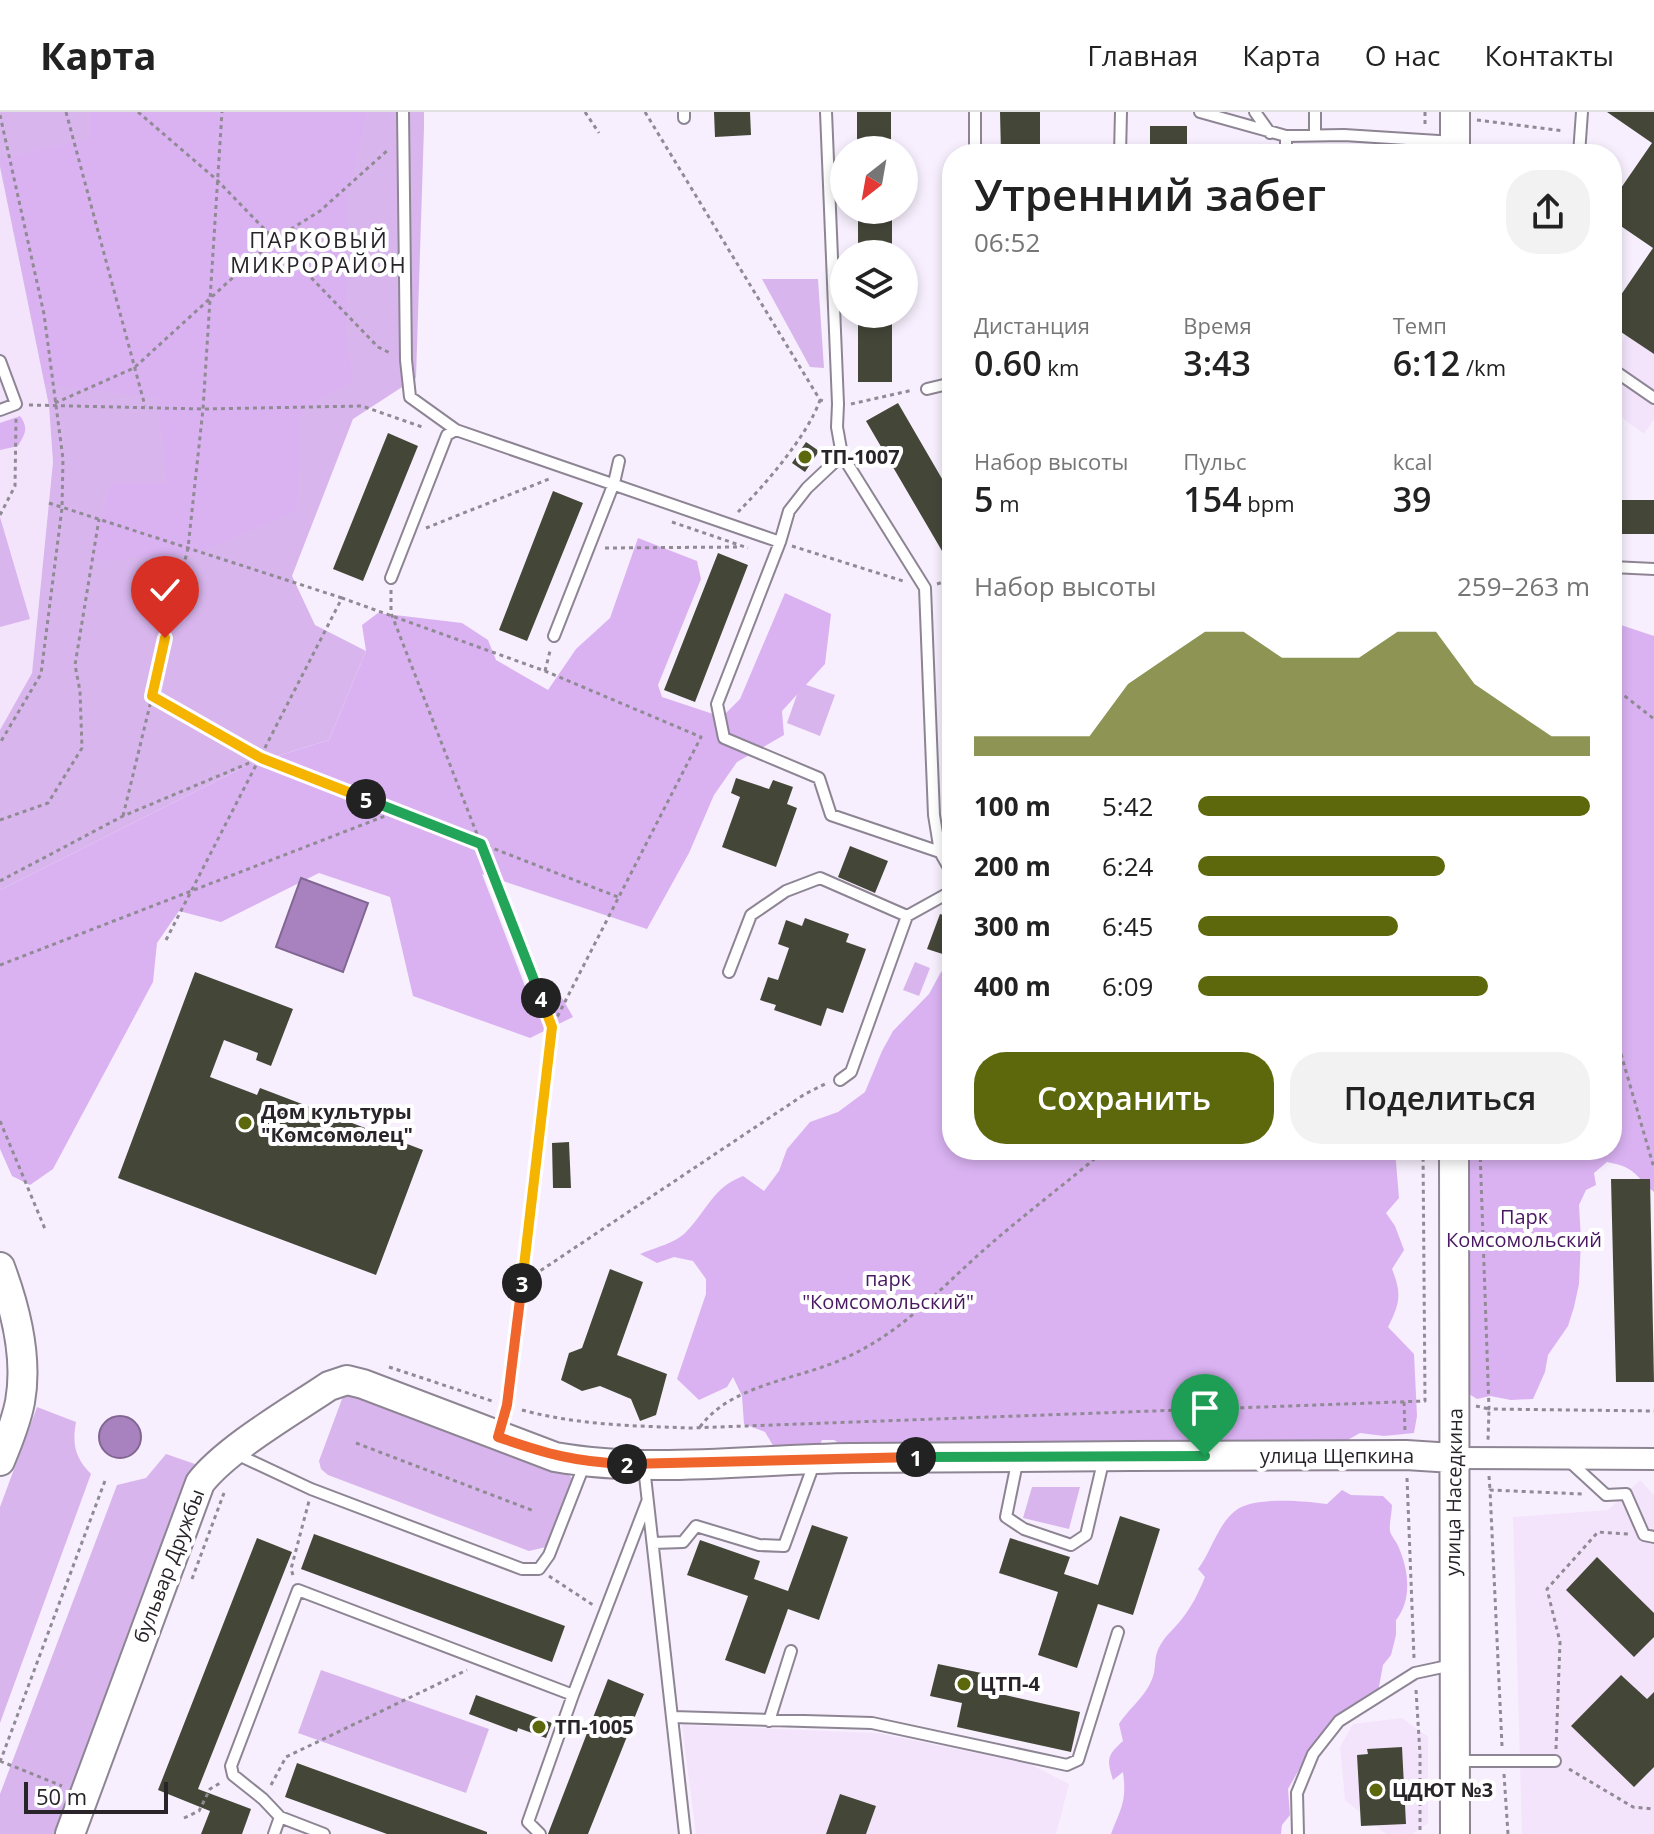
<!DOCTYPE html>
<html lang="ru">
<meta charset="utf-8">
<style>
:root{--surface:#fff;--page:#f2f2f2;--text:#222;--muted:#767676;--line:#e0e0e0;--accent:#5d680d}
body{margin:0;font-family:"Open Sans",sans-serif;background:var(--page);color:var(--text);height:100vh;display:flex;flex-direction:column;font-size:30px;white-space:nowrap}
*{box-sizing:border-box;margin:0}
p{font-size:26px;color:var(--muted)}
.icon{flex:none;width:44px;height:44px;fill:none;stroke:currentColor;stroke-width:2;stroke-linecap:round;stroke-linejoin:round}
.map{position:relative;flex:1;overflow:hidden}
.side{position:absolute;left:942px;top:32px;width:680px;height:1016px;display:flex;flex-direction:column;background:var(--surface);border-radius:32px;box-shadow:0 4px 12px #0003}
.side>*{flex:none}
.needle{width:52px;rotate:211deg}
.tools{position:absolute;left:830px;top:24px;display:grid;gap:16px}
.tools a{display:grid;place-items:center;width:88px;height:88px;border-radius:50%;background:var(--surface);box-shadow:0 4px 12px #0003;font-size:40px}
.scale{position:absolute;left:24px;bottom:20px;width:144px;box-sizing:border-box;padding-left:8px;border:4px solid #28242a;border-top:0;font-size:22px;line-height:28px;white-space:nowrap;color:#28242a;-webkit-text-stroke:6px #fff;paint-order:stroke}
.pin{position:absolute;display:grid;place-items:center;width:68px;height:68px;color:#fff;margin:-82px -34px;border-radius:50% 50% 50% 0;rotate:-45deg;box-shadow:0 0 8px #0007}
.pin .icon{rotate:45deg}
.km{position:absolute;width:40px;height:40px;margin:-20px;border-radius:50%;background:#222;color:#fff;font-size:22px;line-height:40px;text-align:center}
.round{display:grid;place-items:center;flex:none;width:84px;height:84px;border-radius:32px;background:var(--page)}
.headline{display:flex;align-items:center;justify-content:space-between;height:136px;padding:0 32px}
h1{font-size:44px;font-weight:600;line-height:60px}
.stats{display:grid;grid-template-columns:repeat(3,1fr);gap:12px;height:136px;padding:8px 32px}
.stats div{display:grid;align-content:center}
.stats b{font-size:34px;font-weight:600}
.stats small{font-size:22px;font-weight:400}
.stats p{font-size:22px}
.chart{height:224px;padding:16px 32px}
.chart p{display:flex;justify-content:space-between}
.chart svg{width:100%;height:144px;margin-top:8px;fill:var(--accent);opacity:.7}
.button{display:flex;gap:16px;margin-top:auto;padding:16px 32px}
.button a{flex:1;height:92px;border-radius:32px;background:var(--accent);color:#fff;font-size:32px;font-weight:600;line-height:92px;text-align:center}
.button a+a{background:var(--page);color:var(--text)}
ul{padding:0 32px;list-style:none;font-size:26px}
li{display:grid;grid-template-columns:128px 96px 1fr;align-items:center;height:60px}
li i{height:20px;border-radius:10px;background:var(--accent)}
header{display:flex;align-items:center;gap:48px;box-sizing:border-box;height:112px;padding:0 40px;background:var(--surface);border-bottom:2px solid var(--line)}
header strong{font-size:38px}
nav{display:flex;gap:44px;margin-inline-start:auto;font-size:28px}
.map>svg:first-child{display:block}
.built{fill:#f3e4fc}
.green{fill:#d8b6ed}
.forest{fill:#dab2f2}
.water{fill:#a782bf;stroke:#816692;stroke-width:2}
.building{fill:#444738}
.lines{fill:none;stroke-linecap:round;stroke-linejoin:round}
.service-casing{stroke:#8e8594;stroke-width:14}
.minor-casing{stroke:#8e8594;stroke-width:24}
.secondary-casing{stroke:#8e8594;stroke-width:32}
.path{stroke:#908a94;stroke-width:3;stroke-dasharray:4 4;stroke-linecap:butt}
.service{stroke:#fff;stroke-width:10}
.minor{stroke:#fff;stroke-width:20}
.secondary{stroke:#fff;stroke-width:28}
.split-1-casing{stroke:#fff;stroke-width:16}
.split-2-casing{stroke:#fff;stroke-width:16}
.split-3-casing{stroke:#fff;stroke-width:16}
.split-4-casing{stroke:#fff;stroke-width:16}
.split-5-casing{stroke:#fff;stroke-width:16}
.split-6-casing{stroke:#fff;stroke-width:16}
.split-1{stroke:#22a559;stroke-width:10}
.split-2{stroke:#f0652b;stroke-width:10}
.split-3{stroke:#f0652b;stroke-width:10}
.split-4{stroke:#f5b400;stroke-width:10}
.split-5{stroke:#22a559;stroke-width:10}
.split-6{stroke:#f5b400;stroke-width:10}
.poi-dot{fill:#5d680d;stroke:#fff;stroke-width:3}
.labels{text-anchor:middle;stroke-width:8;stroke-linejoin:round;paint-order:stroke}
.poi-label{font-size:20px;font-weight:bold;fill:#28242a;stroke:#fff;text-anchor:start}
.park-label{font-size:20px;fill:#491861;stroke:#fff}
.street-label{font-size:20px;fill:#28242a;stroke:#fff}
.neighbourhood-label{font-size:22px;letter-spacing:2px;fill:#28242a;stroke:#fff}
</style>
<header>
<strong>Карта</strong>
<nav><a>Главная</a><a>Карта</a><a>О нас</a><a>Контакты</a></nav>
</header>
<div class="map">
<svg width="1654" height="1722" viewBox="0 0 1654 1722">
<rect width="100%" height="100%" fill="#f7effd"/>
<!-- built -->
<path class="built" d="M0 55 49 294 53 350 32 561 0 618Z
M1626 223 1654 235V307L1644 322 1626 309 1612 293V247Z
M1640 1368 1654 1383V1722H1522L1513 1405 1608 1398Z
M1402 1606 1428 1625V1711L1412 1722H1386L1345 1688 1340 1635 1353 1612Z
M682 1613 877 1621 1030 1652 1069 1672 1056 1722H696Z"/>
<!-- green -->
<path class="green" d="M0 0H424V16L416 266 353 307 292 464 315 513 366 539 329 628 248 653 0 778V618L32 561 53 350 49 294 0 55Z
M762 167H818L824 256 810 255Z
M0 405 30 507 0 515Z
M801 571 835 583 820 624 787 611Z
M915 850 930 856 919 884 903 878Z
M351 1282 567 1361 572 1366 571 1372 546 1435 529 1439 328 1363 321 1357 319 1349 342 1287 346 1283Z
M37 1295 76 1310C72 1332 75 1346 91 1362L0 1611V1395Z
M166 1342 195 1352 60 1722H0V1682L117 1373 146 1366Z
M1032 1375H1080L1069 1417 1023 1406Z
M321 1558 489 1617 466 1681 298 1621Z"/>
<!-- forest -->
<path class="forest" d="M90 0H367L348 85 346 222 353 268 301 299 297 399 198 440 90 450 111 371H166L158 286 45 272 0 46 90 27Z
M20 304C29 316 25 322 18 334L0 338V311Z
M638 426 697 449 701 467 658 573 662 585 722 605 740 587 785 481 831 502 825 552 782 599 784 623 737 650 714 683 689 741 647 817 482 762 528 882 557 877 573 905 530 926 413 884 390 785 319 761 221 810 179 799 157 831 153 870 53 1057 30 1073 12 1064 0 1037V778L248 653 329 628 366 539 362 513 378 501 462 511 488 528 496 548 548 578 576 537 610 506Z
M1612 510 1654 524V1080C1633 1063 1638 1056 1607 1050L1594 1061 1596 1073 1586 1078 1579 1093 1581 1128 1579 1172 1574 1195 1568 1214 1548 1243 1545 1260 1533 1287 1511 1288 1490 1284 1477 1287 1458 1275 1461 1255 1469 1248 1462 1229 1467 1206 1469 1162 1464 1077 1468 1038H1612Z
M952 849V1038H1395L1399 1086 1386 1101 1395 1114 1404 1138 1392 1157C1402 1182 1400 1191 1388 1215L1414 1242 1417 1304 1414 1321 1384 1324 1360 1321 1321 1343 870 1342 862 1330 849 1337 834 1328H822L817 1340 783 1350 765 1320 744 1312 742 1284 733 1265 727 1275 699 1288 677 1267 706 1182V1167L693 1149 674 1145 657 1151 640 1142C654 1136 676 1131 686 1120 707 1099 712 1076 743 1064L764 1079 779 1059 787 1037 810 1010 838 1000 865 980 882 939 893 919 929 882 941 860Z
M1342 1378 1351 1383 1383 1384 1392 1393C1392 1401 1389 1411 1390 1419 1391 1424 1397 1430 1399 1436 1409 1459 1412 1488 1396 1508V1523L1391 1543 1383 1553 1378 1580 1309 1640 1288 1677 1290 1703 1282 1713 1281 1722H1111C1121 1696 1127 1690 1123 1660L1113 1668C1107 1648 1106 1644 1123 1629L1119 1612C1130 1595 1149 1582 1154 1561 1156 1550 1154 1543 1161 1532 1166 1523 1175 1516 1181 1508 1191 1496 1199 1480 1205 1465L1198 1457C1211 1440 1218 1412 1235 1399 1253 1384 1304 1389 1327 1392Z"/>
<!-- water -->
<path class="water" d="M301 766 368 791 343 860 276 835Z
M99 1325a21 21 0 1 1 42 0a21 21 0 1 1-42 0Z"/>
<!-- building -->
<path class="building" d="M714 0H750L751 23 715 25Z
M857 0H891V38H857Z
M1000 0H1040V42H1001Z
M1607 0H1654V242L1612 214V196L1653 136 1612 108V89L1652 31Z
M1150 14H1187V42H1150Z
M858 98H892V142H858Z
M858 202H892V270H858Z
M898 291 952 384V456L866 309Z
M388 321 418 334 363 469 333 457Z
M806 330 819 339 805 360 792 351Z
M553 379 583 391 527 529 499 518Z
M1612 388H1654V422H1612Z
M718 441 748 453 695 590 664 578Z
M736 666 769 677 773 668 793 675 787 692 797 696 776 755 722 735 740 685 731 681Z
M850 734 888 749 875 781 838 765Z
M940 802 952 806V845L927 837Z
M805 806 849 822 846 830 866 837 843 901 827 896 821 914 774 898 776 893 760 888 768 865 778 868 789 836 778 832 786 808 802 814Z
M195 860 293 897 271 954 256 948 258 941 224 928 210 965 257 983 260 976 423 1038 376 1163 118 1066Z
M569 1030 571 1076H553L552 1031Z
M1611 1067H1650L1654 1270H1616Z
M610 1157 643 1170 617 1243 667 1262 656 1303 640 1309 631 1287 600 1274 582 1279 561 1268 569 1241 582 1236Z
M1120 1404 1160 1417 1133 1503 1098 1492 1077 1556 1038 1543 1058 1480 999 1461 1010 1426 1070 1445 1064 1462 1098 1473Z
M812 1413 848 1425 819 1508 788 1497 765 1562 725 1548 748 1484 687 1463 700 1428 760 1449 754 1467 788 1479Z
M314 1422 565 1514 552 1550 301 1457Z
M257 1426 292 1440 198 1677 251 1697 242 1722H201L210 1699 158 1678Z
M1597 1445 1654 1501V1525L1634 1545 1566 1478Z
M938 1552 996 1564 992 1580 1080 1600 1071 1640 957 1615 962 1591 930 1584Z
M1621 1563 1647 1587 1654 1580V1655L1634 1675 1571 1614Z
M608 1567 644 1582 588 1722H548Z
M476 1583 552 1611 546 1626 518 1616 517 1620 469 1602Z
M1402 1635 1406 1712 1361 1714 1357 1643 1368 1642 1367 1637Z
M297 1651 487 1720V1722H387L285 1685Z
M840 1682 876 1694 866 1722H826Z"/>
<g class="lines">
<defs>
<path id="service" d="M403 0 406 248 410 285 456 318 780 430
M826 0 838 292 837 315 842 343 925 476 934 703 940 740 952 761
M1200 0 1286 24 1344 23 1454 30
M1255 0 1270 21
M684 6V0
M1315 23V0
M1286 24V42
M975 42V0
M1120 42 1121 0
M1579 42 1582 0
M0 249 16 292 0 298
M1612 257 1654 286
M927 277 952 271
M842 343 807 376 789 399 780 430 717 592 724 626 819 666 831 703 940 740
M1612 455 1654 457
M391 466 447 323 456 318
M554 524 614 371 619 349
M729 860 751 803 786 779 820 766 907 804 952 779
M840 968 851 960 907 804
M498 1323 507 1293 522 1171
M234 1341 311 1377 522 1457H539L549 1443 585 1351
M1018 1346 1006 1405 1024 1417 1071 1433 1086 1423 1104 1346
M1569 1349 1606 1383 1626 1382 1644 1423 1654 1425
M644 1355 685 1722
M653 1431 683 1430 696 1414 759 1433 784 1434 815 1349
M573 1583 647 1390
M673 1605 872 1611 1067 1653 1078 1648 1118 1520
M769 1609 791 1539
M1457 1649H1555
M274 1722 280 1705
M324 1722 280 1705 263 1687 233 1663 231 1654 298 1478 573 1583 528 1710 540 1722
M1298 1722 1297 1681 1313 1642 1339 1609 1415 1561 1452 1553"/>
<path id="minor" d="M1453 1346 1654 1347"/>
<path id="secondary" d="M1455 0V42
M1454 1038 1455 1722
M0 1155C15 1195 28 1246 20 1290 16 1310 8 1330 0 1349
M70 1722 200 1371C226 1337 292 1299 329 1274L347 1268 363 1272 555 1345C652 1362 754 1347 852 1346 1037 1344 1221 1344 1406 1343L1453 1346"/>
</defs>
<!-- service casing -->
<use href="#service" class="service-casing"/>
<!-- minor casing -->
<use href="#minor" class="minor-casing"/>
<!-- secondary casing -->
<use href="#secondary" class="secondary-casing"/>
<!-- path -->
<path class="path" d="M66 0 145 294
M138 0 217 68 378 235 392 242
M585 0 599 21
M645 0 820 288 823 289
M1425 0V12
M0 3 44 202 63 347 62 396 41 562 0 631
M1477 8 1564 19
M944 290 952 295
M55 291 134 256 275 127 320 99 389 37
M851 292 913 278
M29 293 203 297 362 294 425 316
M49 391 342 486
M738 400C765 373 808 323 820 288
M0 403 15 374 16 307
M672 410 748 436
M426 416 549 367
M792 434 903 469
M605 436 738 435
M937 472 952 467
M391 478V501L552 915
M545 559 550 539
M1612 574 1654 607
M152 584 261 646 618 785
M123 704 188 436 203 297 222 0
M0 708 48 691 82 636 80 579 75 553 99 407
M0 769 123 704 261 646
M166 828 342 486 545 559 701 625 552 915 524 1158
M0 853 398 699
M1612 911 1654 1056
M0 1009 45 1117
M1480 1038 1489 1297 1654 1299
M534 1163 805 982 825 972
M389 1255 492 1289
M1404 1290 1405 1319
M1476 1294 1489 1297 1488 1328
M522 1298C577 1313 635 1314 691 1316L1425 1289 1423 1038
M700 1315C732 1271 800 1268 847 1245 900 1221 935 1182 977 1144 1018 1107 1063 1074 1105 1038
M356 1331 534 1399
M1489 1364 1490 1378
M1407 1366 1414 1546
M293 1463 291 1457 309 1389
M549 1464 593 1493
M192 1467 224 1381
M1416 1578 1420 1642V1722
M1502 1634 1490 1378 1582 1382
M1556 1637 1560 1530 1547 1477 1598 1420 1628 1422
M0 1649 62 1674
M0 1650 106 1366
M1569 1657 1633 1695 1654 1697
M1504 1662 1508 1722
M271 1673 286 1645 467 1558
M184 1706 199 1699 210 1677 220 1671"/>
<!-- service -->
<use href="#service" class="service"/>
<!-- minor -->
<use href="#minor" class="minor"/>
<!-- secondary -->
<use href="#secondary" class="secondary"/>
</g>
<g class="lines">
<defs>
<path id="split-1" d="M916 1345 1205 1344"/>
<path id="split-2" d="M627 1352 916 1345"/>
<path id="split-3" d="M522 1171 507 1293 498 1325C547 1342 575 1350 627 1352"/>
<path id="split-4" d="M522 1171 552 915 541 886"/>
<path id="split-5" d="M366 687 481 732 541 886"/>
<path id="split-6" d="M165 526 152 584 261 646 366 687"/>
</defs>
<!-- split-1 casing -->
<use href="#split-1" class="split-1-casing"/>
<!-- split-2 casing -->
<use href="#split-2" class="split-2-casing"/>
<!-- split-3 casing -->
<use href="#split-3" class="split-3-casing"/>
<!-- split-4 casing -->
<use href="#split-4" class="split-4-casing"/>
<!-- split-5 casing -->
<use href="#split-5" class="split-5-casing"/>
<!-- split-6 casing -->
<use href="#split-6" class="split-6-casing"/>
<!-- split-1 -->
<use href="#split-1" class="split-1"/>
<!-- split-2 -->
<use href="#split-2" class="split-2"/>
<!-- split-3 -->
<use href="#split-3" class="split-3"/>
<!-- split-4 -->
<use href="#split-4" class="split-4"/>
<!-- split-5 -->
<use href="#split-5" class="split-5"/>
<!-- split-6 -->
<use href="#split-6" class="split-6"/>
</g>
<!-- markers -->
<g class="poi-dot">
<circle cx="805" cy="345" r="8"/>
<circle cx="245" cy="1011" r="8"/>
<circle cx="964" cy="1572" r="8"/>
<circle cx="539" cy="1615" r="8"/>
<circle cx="1376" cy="1678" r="8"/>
</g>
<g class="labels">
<!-- poi labels -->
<g class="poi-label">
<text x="821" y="352">ТП-1007</text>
<text x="261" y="1007">Дом культуры<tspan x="261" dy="23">"Комсомолец"</tspan></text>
<text x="980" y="1579">ЦТП-4</text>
<text x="555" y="1622">ТП-1005</text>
<text x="1392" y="1685">ЦДЮТ №3</text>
</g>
<!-- park labels -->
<g class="park-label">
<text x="1524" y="1112">Парк<tspan x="1524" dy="23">Комсомольский</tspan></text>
<text x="888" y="1174">парк<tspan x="888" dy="23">"Комсомольский"</tspan></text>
</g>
<!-- street labels -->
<g class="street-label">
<text x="1337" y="1351">улица Щепкина</text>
<text transform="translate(1454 1380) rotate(-89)" y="7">улица Наседкина</text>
<text transform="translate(169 1454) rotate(-69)" y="7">бульвар Дружбы</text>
</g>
<!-- neighbourhood labels -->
<g class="neighbourhood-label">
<text x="319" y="136">ПАРКОВЫЙ<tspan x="319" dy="25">МИКРОРАЙОН</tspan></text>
</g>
</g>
</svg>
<div class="tools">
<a><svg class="needle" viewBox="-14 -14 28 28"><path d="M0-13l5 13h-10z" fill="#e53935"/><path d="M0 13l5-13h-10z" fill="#767676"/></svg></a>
<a><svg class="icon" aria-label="layers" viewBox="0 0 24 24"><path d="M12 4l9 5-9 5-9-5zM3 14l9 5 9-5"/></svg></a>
</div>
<div class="scale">50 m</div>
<div class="pin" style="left:1205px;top:1344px;background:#1e9e55"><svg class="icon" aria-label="arrive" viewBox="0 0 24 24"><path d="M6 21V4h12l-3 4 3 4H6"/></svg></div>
<div class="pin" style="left:165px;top:526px;background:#d93025"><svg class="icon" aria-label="check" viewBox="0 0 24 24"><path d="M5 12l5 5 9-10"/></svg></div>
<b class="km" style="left:916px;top:1345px">1</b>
<b class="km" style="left:627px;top:1352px">2</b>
<b class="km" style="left:522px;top:1171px">3</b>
<b class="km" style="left:541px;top:886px">4</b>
<b class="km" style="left:366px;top:687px">5</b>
<section class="side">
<div class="headline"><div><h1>Утренний забег</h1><p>06:52</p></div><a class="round"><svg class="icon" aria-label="share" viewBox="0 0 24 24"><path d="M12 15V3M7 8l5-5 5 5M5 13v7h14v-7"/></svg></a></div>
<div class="stats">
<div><p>Дистанция</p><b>0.60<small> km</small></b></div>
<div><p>Время</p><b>3:43</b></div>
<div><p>Темп</p><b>6:12<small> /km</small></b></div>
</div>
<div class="stats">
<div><p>Набор высоты</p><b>5<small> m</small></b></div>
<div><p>Пульс</p><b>154<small> bpm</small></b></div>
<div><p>kcal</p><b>39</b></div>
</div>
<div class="chart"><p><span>Набор высоты</span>259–263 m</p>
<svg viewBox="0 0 160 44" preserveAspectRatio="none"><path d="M0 44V38L10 38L20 38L30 38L40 22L50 14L60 6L70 6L80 14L90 14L100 14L110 6L120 6L130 22L140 30L150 38L160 38V44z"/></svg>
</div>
<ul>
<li><b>100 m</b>5:42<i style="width:100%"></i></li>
<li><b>200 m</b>6:24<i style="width:63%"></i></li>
<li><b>300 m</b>6:45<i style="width:51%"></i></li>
<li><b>400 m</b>6:09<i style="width:74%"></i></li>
</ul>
<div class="button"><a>Сохранить</a><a>Поделиться</a></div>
</section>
</div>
